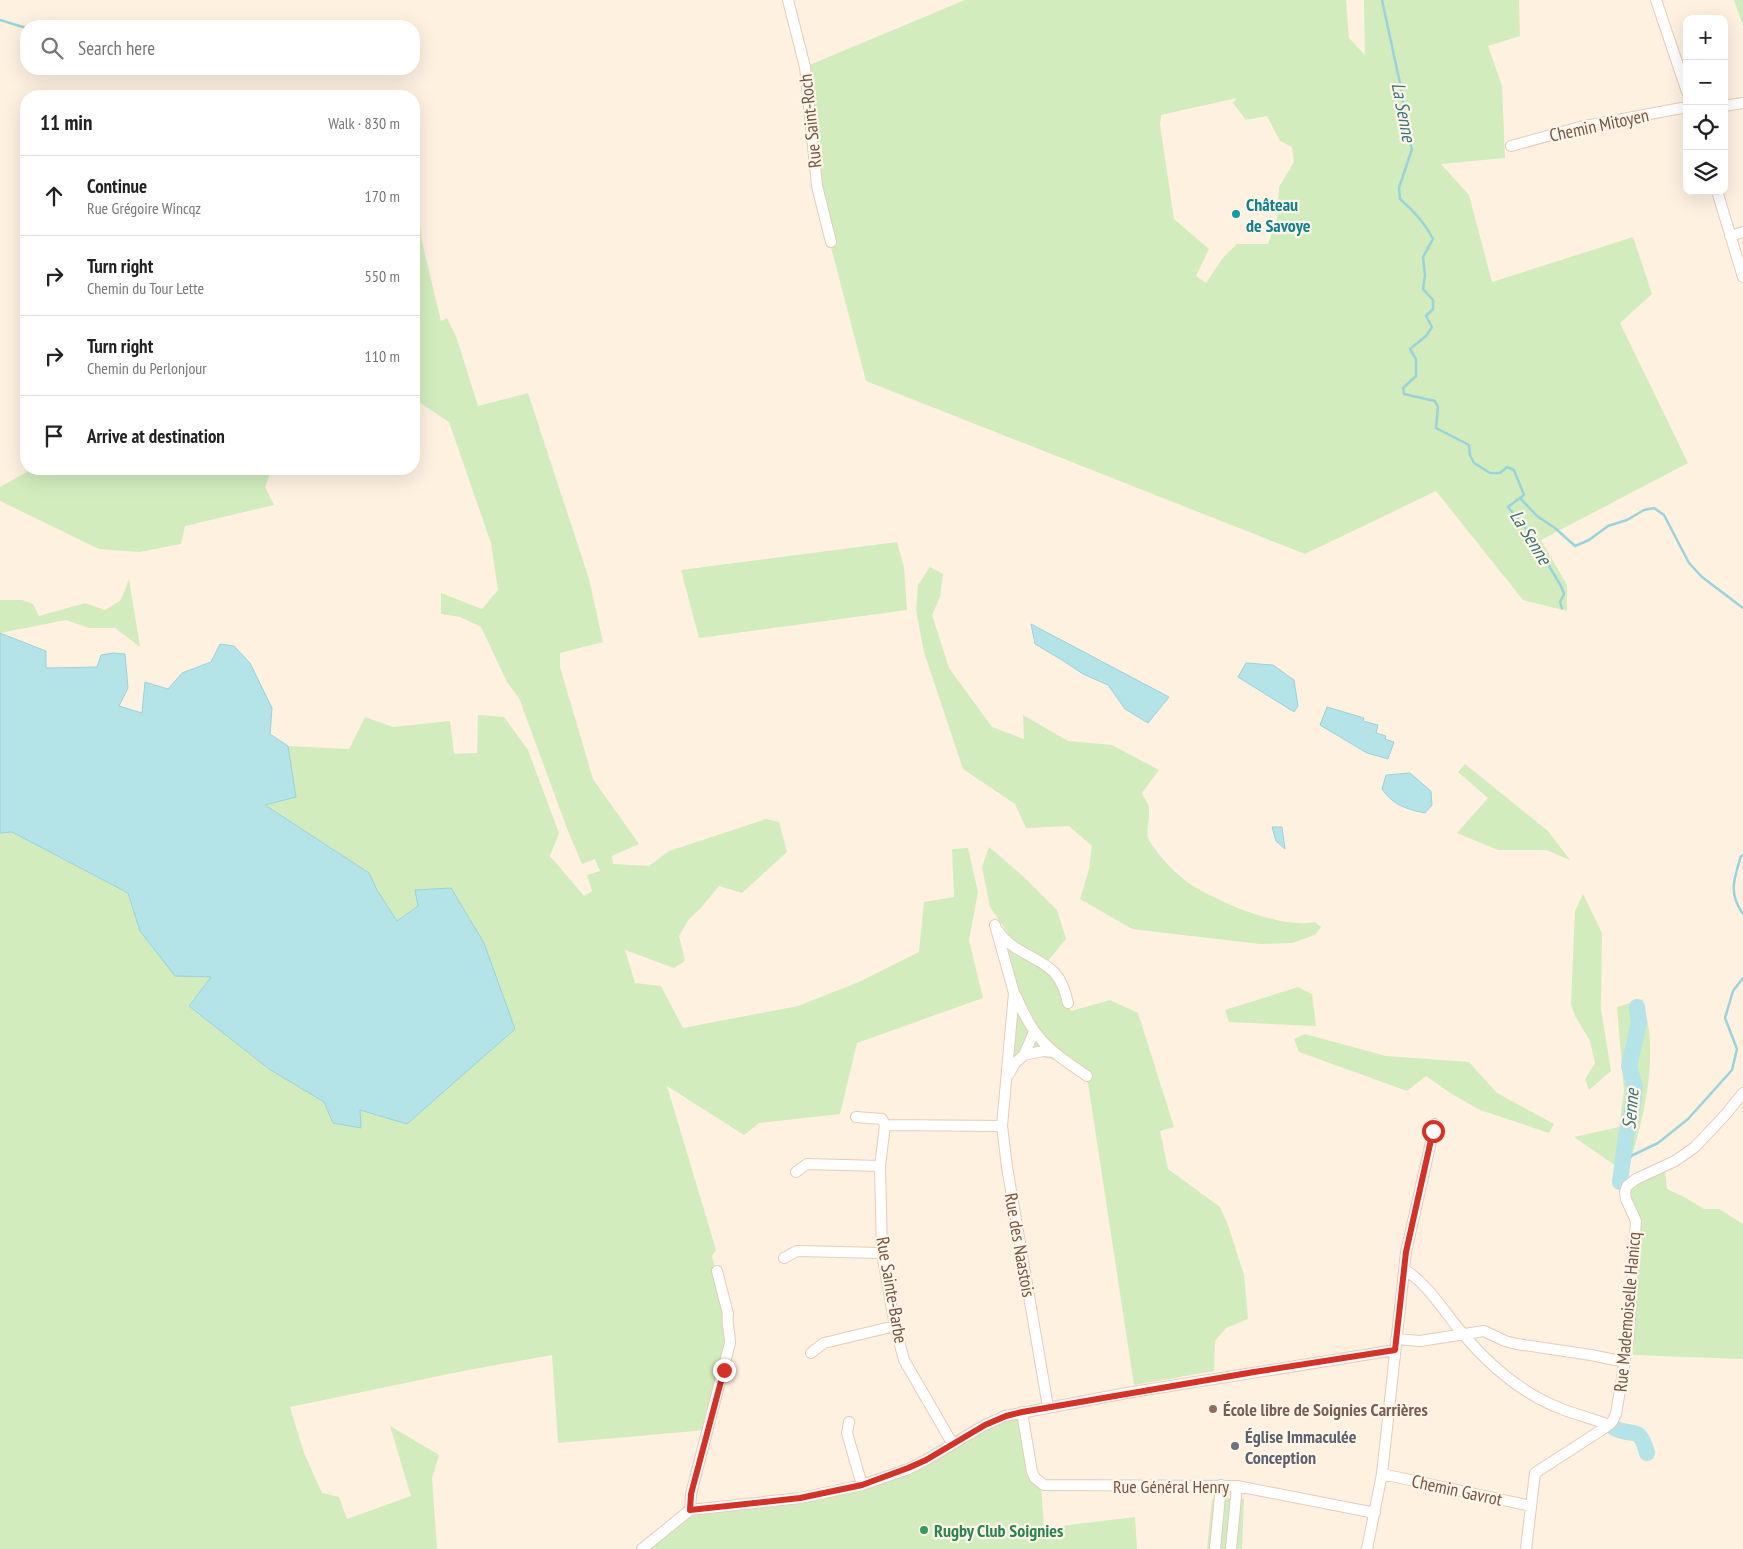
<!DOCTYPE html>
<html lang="en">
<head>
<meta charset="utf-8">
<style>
  :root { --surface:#fff; --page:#f6f6f6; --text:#222; --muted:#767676; --line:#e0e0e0 }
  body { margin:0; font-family:"PT Sans Narrow",sans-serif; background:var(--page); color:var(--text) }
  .controls { position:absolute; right:15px; top:15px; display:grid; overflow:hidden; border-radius:10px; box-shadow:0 5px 20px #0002 }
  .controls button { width:45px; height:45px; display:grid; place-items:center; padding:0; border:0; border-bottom:1px solid var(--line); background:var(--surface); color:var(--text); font:25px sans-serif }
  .stop { position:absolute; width:15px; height:15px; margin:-11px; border:4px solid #d93025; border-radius:50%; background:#fff }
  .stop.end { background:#d93025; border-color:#fff; box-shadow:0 1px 5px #0008 }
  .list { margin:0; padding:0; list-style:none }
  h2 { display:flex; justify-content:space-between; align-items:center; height:65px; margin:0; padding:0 20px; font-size:21px }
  h2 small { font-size:16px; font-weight:400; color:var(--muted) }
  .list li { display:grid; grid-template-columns:32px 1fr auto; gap:15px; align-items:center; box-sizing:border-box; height:80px; padding:0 20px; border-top:1px solid var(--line) }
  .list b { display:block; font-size:19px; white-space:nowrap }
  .list p { margin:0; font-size:16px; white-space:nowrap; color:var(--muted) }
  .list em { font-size:16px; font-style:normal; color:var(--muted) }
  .icon { flex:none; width:28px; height:28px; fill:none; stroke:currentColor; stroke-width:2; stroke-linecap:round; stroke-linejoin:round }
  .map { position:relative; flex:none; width:1743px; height:1549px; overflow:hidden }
  .search { position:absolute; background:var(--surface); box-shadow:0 5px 20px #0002; left:20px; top:20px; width:400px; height:55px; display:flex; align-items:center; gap:12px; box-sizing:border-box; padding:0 18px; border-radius:20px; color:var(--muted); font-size:19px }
  .panel { position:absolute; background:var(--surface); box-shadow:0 5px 20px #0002; left:20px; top:90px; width:400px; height:385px; border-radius:20px }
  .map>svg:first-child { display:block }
</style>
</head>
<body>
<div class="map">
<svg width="1743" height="1549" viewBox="0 0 1743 1549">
  <rect width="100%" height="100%" fill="#fef1e0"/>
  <path fill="#d2ecbe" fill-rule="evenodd" d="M965,0H1346L1349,38L1365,55L1364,0H1519L1520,36L1488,46L1502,86L1505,158L1441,164L1469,195L1492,282L1633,237L1652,294L1620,323L1688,463L1541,540L1567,585V611L1523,600L1436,491L1305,554L866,381L821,209L807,66ZM1237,98L1233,103L1246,120L1267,116L1280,141L1292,147L1294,162L1279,187L1278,215L1268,244H1237L1222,259L1206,283L1196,276L1209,249L1174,219L1160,125L1161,115Z
    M1734,0H1743V26Z
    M414,174L422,242L441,321L447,318L457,339L478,406L528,393L589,579L603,642L560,653V667L593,779L639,844L612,856L613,864L649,866L669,851L766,819L779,822L787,852L742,893L719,886L700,909L689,919L679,936L685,961L674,968L625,950L635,983L661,986L683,1028L798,1006L859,982L919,952L924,902L954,897L952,849L968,848L978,892L969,940L983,998L857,1043L840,1114L759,1123L744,1135L667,1086L716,1250L712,1256L730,1331L707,1430L558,1443L552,1355L463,1371L290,1407L304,1453L322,1493L339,1497L347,1519L411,1496L390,1426L439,1455L432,1478L437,1549H0V833L12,832L128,893L140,931L212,977L189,1005L269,1069L324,1102L333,1123L361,1127L359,1110L418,906L397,921L377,890L369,873L264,805L296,797L288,746L349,749L365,717L393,727L450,721L454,754L477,753L478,715L504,717L528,750L559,833L550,856L584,896L592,891L587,875L600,871L595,859L582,864L568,831L519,698L507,682L481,627L460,617L441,614V593L482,609L498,590L491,543L449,422L414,399Z
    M32,469H145L151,475L173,469H272L265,487L274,505L185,526L181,544L139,552L99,549L0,501V487Z
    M897,542L904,567L907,610L699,638L681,570Z
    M930,567L943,574L940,597L932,615L949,668L992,727L1024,739L1023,715L1068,741L1112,745L1159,770L1142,793C1144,798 1149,804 1149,810C1150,819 1145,833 1149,840C1159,857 1178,877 1195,887C1223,904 1282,929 1315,922L1321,927L1315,935L1292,943L1260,944L1132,929L1080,899L1089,869L1092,846L1069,826L1026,828L1015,804L963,769L924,652L916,610L918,585Z
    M129,579L140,647L115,628H89L66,620L0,633V600H22L33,604L39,616L85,603L105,610L121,600Z
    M1465,764L1548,831L1570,860L1546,850H1498L1457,833L1488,798L1458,772Z
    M989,847L1024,877L1057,910L1066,939L1047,962L1071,1011L1110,1000L1138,1013L1174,1127L1160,1131L1168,1169L1220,1207L1228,1225L1244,1275L1248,1319L1226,1328L1215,1341L1214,1371L1134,1385L1088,1083C1071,1070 1051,1050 1028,1059C1020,1062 1012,1069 1005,1074L1010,991L996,934L1011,938L990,907L982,867Z
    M1583,894L1602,933L1601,1009L1611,1071L1589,1090L1585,1079L1595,1063L1590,1041L1575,1016L1571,1004L1575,911Z
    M1298,987L1312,994L1316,1026L1229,1022L1225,1010Z
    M1643,999C1646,1014 1650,1029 1650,1045C1652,1086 1640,1128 1629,1167L1613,1164L1574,1137L1619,1127L1624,1091L1617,1007Z
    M1305,1034L1386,1056L1469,1062L1497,1093L1554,1124L1549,1133L1480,1110L1452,1094L1426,1076L1407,1091L1299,1052L1294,1039Z
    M1665,1169L1667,1189L1686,1198L1704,1209H1719L1743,1224V1359L1633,1355L1640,1216L1630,1197L1629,1188L1638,1182Z
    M1022,1412L1032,1469L1041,1483L1044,1528L1135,1517L1137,1549H642L690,1510L862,1485Z
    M1217,1497L1244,1499L1242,1549H1207L1212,1500Z"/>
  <path fill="#b4e3e8" stroke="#99d3db" d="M1031,624L1169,697L1148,723L1125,709L1108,685L1083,674L1062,660L1035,644Z
    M0,633L46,651V668L97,667L101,655L113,653L125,654L128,688L119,706L142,713L145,682L168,689L182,673L211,662L220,644L234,646L250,663L272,708L270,734L288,746L296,797L265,805L369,873L377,890L397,921L418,906L415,890L451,888L484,943L515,1029L407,1124L360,1110L361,1128L333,1123L324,1102L269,1069L189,1006L211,977L175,976L140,931L128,893L12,832L0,833Z
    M1246,663L1273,665L1294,680L1298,706L1294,712L1238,677Z
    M1327,707L1364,718L1363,721L1378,725L1376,733L1386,736L1385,739L1394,742L1388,759L1367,753L1320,725Z
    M1410,773L1431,791L1432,805L1425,813C1406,809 1393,805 1382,789L1386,775Z
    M1272,827H1282L1285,849L1276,841Z"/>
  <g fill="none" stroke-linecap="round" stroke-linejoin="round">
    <path stroke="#99d3db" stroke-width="2.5" d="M1382,0L1401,88L1407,135L1412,149L1399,188L1400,199C1414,211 1425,223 1433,239L1423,257L1425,275L1423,289L1433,300V309L1426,316L1432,327L1426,336L1410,349L1416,359V376L1403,388L1404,394L1435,401L1438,407L1436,428L1469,445L1470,455L1474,463L1490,473H1500L1507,467L1514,470L1524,495L1508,507L1528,531L1561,586L1564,594L1560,602L1562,608
      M0,20L26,28
      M195,26L201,25
      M1520,498L1537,516L1555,528L1575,546L1589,540L1608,526L1627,520L1644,510L1654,508L1664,515L1689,563L1702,577L1743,608
      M1743,855L1741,856C1734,879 1728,893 1743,914
      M1622,1163L1633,1155L1658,1143L1688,1119L1732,1070L1737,1049L1725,1018L1733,991L1743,978"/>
    <path stroke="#b4e3e8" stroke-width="16" d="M1620,1182L1626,1136L1633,1105L1635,1087L1629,1066L1639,1023L1637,1007
      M1614,1428C1635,1438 1639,1424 1647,1453"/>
    <defs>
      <path id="minor" d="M788,0L805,67L817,186L831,242
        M1656,0L1687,92
        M1724,106L1743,103
        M1511,146L1580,127L1687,107
        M1717,191L1743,277
        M1730,236L1743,232
        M995,925L1014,993L1002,1126L1007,1167L1048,1407
        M999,932C1003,939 1010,944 1016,948C1045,966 1060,966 1068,1003
        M1016,996C1034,1040 1049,1050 1087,1076
        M1024,1055L1043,1051L1053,1052
        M1009,1074L1015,1063L1024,1055L1034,1032
        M856,1117L882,1119L885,1125
        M796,1172L807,1164L880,1166
        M784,1258L797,1251L882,1253
        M1404,1269C1429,1285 1444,1312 1463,1334C1490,1366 1522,1394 1562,1409C1577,1415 1594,1419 1609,1425
        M1396,1339L1420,1341L1484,1331L1505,1341L1517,1344L1591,1355L1625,1362
        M811,1353L824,1343L895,1326
        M1022,1412L1032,1472L1035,1478L1044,1485L1237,1486L1375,1513
        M849,1422L847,1433L862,1485
        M952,1443L904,1360L895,1326L882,1253L880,1166L885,1125L1002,1126
        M1382,1474L1531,1506
        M690,1510L691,1494L730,1343C730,1333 726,1322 728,1314L717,1271
        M642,1549L690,1510L800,1498L862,1485L908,1469L926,1460L985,1425L1005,1416L1127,1393L1395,1350
        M1215,1549L1221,1485
        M1231,1549L1237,1486
        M1367,1549L1382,1474L1406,1252L1435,1124
        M1526,1549L1535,1473L1606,1427L1612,1422L1616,1414L1629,1336L1633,1264L1636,1221L1626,1199L1625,1192L1627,1186L1636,1179L1675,1161L1695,1147L1726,1114L1743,1093"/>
    </defs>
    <use href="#minor" stroke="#e2cdbc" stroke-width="12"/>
    <use href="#minor" stroke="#fff" stroke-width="10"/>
  </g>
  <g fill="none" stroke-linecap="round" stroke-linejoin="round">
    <path stroke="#d93025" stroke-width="6" d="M724,1370L691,1494L690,1510L800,1498L862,1485L908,1468L926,1460L985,1425L1006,1416L1022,1412L1254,1372L1395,1350L1406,1252L1433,1131"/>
  </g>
  <circle fill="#0f9aa8" stroke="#fff5e8" stroke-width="2" cx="1236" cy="214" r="5"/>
  <circle fill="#8d6e63" stroke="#fff5e8" stroke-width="2" cx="1213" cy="1409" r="5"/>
  <circle fill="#6b7280" stroke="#fff5e8" stroke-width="2" cx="1235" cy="1446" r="5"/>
  <circle fill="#2e9e5b" stroke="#fff5e8" stroke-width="2" cx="924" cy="1530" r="5"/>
  <g text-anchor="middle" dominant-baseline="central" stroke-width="4.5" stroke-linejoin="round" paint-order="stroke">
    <g font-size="18" fill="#765546" stroke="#fff5e8">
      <text transform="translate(810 121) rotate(-96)">Rue Saint-Roch</text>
      <text transform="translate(1599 125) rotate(-12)">Chemin Mitoyen</text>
      <text transform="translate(1020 1245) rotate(80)">Rue des Naastois</text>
      <text transform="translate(892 1290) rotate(80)">Rue Sainte-Barbe</text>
      <text transform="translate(1627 1312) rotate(-85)">Rue Mademoiselle Hanicq</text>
      <text x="1171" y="1486">Rue Général Henry</text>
      <text transform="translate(1457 1490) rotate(12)">Chemin Gavrot</text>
    </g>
    <g font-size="18" font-weight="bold" fill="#0d838f" stroke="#fff5e8" text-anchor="start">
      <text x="1246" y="204">Château<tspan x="1246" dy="21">de Savoye</tspan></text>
    </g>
    <g font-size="18" font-weight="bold" fill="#785e54" stroke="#fff5e8" text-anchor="start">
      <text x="1223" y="1409">École libre de Soignies Carrières</text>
    </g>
    <g font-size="18" font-weight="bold" fill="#5b616d" stroke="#fff5e8" text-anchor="start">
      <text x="1245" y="1436">Église Immaculée<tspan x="1245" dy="21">Conception</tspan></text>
    </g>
    <g font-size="18" font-weight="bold" fill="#27864d" stroke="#fff5e8" text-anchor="start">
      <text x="934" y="1530">Rugby Club Soignies</text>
    </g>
    <g font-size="19" font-style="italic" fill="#39757d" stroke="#fff5e8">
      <text transform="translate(1404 112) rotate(79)">La Senne</text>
      <text transform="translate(1531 537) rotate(58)">La Senne</text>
      <text transform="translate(1630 1109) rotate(-85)">Senne</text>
    </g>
  </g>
</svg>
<div class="controls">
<button>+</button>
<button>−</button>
<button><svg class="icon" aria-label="locate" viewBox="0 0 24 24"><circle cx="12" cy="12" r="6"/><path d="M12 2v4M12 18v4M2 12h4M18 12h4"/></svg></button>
<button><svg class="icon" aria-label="layers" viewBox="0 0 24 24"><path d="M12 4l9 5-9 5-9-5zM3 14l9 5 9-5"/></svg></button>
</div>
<div class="stop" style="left:1433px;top:1131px"></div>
<div class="stop end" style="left:724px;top:1370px"></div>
<div class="search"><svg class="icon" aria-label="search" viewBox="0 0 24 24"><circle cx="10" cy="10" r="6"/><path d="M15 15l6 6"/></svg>Search here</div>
<section class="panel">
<h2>11 min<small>Walk · 830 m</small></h2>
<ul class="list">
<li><svg class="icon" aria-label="ahead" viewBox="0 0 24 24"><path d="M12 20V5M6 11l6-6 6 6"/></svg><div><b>Continue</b><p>Rue Grégoire Wincqz</p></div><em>170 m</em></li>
<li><svg class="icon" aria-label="right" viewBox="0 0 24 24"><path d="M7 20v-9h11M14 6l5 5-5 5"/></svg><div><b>Turn right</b><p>Chemin du Tour Lette</p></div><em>550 m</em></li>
<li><svg class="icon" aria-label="right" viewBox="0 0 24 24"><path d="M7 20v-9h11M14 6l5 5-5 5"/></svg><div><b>Turn right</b><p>Chemin du Perlonjour</p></div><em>110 m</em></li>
<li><svg class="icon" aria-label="arrive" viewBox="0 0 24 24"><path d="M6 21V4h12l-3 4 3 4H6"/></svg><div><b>Arrive at destination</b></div></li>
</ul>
</section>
</div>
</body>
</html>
